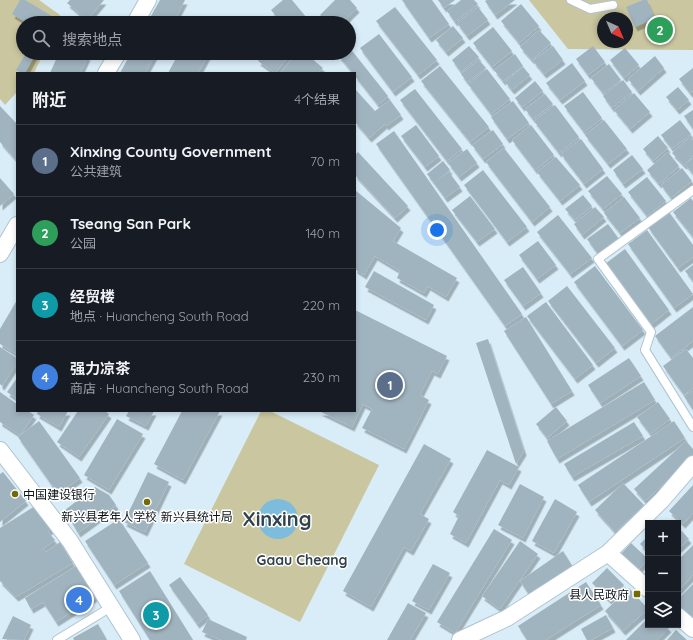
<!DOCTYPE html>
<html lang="zh">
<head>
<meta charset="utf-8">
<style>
  :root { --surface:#171b24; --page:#20242c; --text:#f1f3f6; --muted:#9ea1a6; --line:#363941; --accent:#746a04 }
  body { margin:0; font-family:Quicksand,"Noto Sans SC",sans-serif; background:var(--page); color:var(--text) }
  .controls { position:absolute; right:12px; bottom:12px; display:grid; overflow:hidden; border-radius:0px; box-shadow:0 2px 6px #0003 }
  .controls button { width:36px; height:36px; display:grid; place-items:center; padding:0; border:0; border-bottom:1px solid var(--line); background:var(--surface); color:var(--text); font:20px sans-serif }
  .compass { position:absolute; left:597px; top:12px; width:36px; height:36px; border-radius:50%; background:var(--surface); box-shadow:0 2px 6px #0003; rotate:136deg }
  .you { position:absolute; left:437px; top:230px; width:14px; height:14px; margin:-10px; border:3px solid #fff; border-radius:50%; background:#1a73e8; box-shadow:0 0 0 6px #1a73e833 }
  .badge { display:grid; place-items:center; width:26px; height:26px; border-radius:50%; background:var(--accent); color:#fff; font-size:13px; font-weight:700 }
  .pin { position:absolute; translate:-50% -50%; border:2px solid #fff; box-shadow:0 1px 4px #0006 }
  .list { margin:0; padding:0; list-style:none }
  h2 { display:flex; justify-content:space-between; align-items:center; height:52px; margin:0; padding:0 16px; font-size:17px }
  h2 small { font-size:13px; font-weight:400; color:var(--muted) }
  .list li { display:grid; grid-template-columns:26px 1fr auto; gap:12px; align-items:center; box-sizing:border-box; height:72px; padding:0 16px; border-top:1px solid var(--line) }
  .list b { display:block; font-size:15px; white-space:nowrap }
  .list p { margin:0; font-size:13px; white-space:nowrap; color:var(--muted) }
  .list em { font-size:13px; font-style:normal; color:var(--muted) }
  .icon { flex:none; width:22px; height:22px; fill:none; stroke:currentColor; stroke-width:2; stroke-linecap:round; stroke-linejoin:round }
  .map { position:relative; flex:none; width:693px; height:640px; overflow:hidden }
  .search { position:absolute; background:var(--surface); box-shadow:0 2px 6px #0003; left:16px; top:16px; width:340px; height:44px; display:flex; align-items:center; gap:10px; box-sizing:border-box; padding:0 14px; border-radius:22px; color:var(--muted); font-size:15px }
  .panel { position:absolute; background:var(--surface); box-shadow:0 2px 6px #0003; left:16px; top:72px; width:340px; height:340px; border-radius:0px }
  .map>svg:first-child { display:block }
</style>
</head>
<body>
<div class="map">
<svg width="693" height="640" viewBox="0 0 693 640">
  <defs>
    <filter id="shadow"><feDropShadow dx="2.5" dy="4.5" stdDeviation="0" flood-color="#0004"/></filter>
  </defs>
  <rect width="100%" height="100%" fill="#d8edf8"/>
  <path fill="#cac7a0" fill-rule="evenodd" d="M0,0H39L60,15L57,23H23V53H44L34,73H17V92L5,105L0,99Z
    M529,0H693V50L568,49ZM603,18H627V42H603Z
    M261,411H270L379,465L300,622L184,564Z"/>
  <path fill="#7ebcdd" d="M258 519a20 20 0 1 1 40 0a20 20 0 1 1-40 0Z"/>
  <path fill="#a0b4bf" filter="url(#shadow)" d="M20,0H25L57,19L54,23H27L12,14Z
    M70,0H104L87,20L67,3Z
    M160,0H185L173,23H147Z
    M283,0H292L311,23H282L271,10Z
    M335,0H350L357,8L342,23H329L320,15Z
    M402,0H432L449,24L429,38Z
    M438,0H455L444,8Z
    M461,0H474L478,4L455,22L447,11Z
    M487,0H515L495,15L485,1Z
    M643,0H647L655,18L635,27L626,7Z
    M521,4L539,26L519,43L501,21Z
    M395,7L437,60L418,75L376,21Z
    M478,7L488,20L467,36L457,23Z
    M453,26L463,38L446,52L436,40Z
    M493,27L512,51L492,67L473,43Z
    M539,30L551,43L532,60L520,47Z
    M379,34L412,77L393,92L360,48Z
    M469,46L479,57L461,72L452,60Z
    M553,46L563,60L544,74L533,61Z
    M593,46L605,62L588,75L576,59Z
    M349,47L388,96L378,105L355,76V73H353L338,55L341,53H349Z
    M625,48L639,65L624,78L610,60Z
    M26,53H36L25,73H22L16,70Z
    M59,53H81L88,56L80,73H50Z
    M131,53H156L145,73H120Z
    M179,53H209L198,73H168Z
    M265,53H291L275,73L258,61Z
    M297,53H305L323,68L318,73H280Z
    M515,54L523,66L503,81L494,70Z
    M655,56L664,68L638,91L628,79Z
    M479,60L486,68L467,82L461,74Z
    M572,63L585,81L560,100L546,83Z
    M609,64L621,80L603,93L591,78Z
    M440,66L489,127L470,142L421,81Z
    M523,67L530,75L512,90L505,82Z
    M693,68V91L690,93L679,79Z
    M487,69L510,99L491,114L468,84Z
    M623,80L632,92L612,108L603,96Z
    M535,81L543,91L522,107L515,98Z
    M678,87L689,100L677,110L666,97Z
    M355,89L375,111L390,100L401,115L386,126L385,124L369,138L355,122Z
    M415,89L462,149L447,161L400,100Z
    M583,92L602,118L584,132L564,106Z
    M634,93L650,112L630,129L614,110Z
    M545,94L553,104L533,119L525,109Z
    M513,101L529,123L507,139L491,117Z
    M555,105L579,137L559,153L534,121Z
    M0,106L17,124V161L0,142Z
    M693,110V129L684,116Z
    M604,120L627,149L608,164L585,135Z
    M680,120L691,134L672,149L661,135Z
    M416,125L439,156L425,167L401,136Z
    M531,125L554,155L535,170L512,140Z
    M493,130L503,144L483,159L472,145Z
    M394,131L522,314L505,326L376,144Z
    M658,136L668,148L653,161L643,149Z
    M690,137L693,140V156L684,165L672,153Z
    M581,139L603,169L584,184L561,154Z
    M504,148L550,207L532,222L486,162Z
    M467,149L477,163L459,177L448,163Z
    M358,152L408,206L395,218L355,175V155Z
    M668,152L679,166L659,184L647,170Z
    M632,155L643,169L623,184L613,170Z
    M556,157L580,185L560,201L537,172Z
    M693,158V174L685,164Z
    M443,161L450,170L434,183L427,174Z
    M682,168L692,181L671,198L661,185Z
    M483,170L527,227L507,242L464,185Z
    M449,172L460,187L445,198L434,183Z
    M607,176L622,194L603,209L588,191Z
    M647,177L666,201L647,216L628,192Z
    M0,178L14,194L0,206Z
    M355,190L401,228L393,241L457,278L446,297L428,286L424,293L397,278L400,271L375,256L364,275L355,269Z
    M583,195L592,206L575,220L565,209Z
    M470,196L495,229L477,242L452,210Z
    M624,197L640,218L620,233L604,213Z
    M691,198L693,201V237L673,212Z
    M595,207L604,217L582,235L574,224Z
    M669,212L693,245V257L678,268L648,227Z
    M558,215L592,258L570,274L537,232Z
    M608,224L619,239L598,254L587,239Z
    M647,230L693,294L674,308L628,244Z
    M538,241L556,265L537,279L519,255Z
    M625,249L669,310L650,325L605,264Z
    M693,265V281L685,271Z
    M595,266L643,330L622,346L574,282Z
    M523,267L541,293L523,306L504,280Z
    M374,271L434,305L426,320L365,287Z
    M567,286L615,348L596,363L548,301Z
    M17,300V354L0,344V329Z
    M546,302L593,365L575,379L527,316Z
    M693,307V341L671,358L655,336Z
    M355,310L447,356L438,374L432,371L420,395L429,400L404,449L362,428L372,409L363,404L352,427L319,411H355Z
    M526,317L572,391L551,404L504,331Z
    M488,339L524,451L516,464L476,343Z
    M0,347L17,358V363L2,386L0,384Z
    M686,349L693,358V388L684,395L663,366Z
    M629,358L641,376L600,403L588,385Z
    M17,378V399L7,392Z
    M644,382L655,400L557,459L547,441Z
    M693,391V410L684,396Z
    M0,392L17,404V411H28L34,415L20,435L0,422Z
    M658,402L670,419L650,434L637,417Z
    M556,407L567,421L547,438L536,424Z
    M38,411H68L59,427L37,414Z
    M78,411H105L109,414L79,457L57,442Z
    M129,411H154L146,426L126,416Z
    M182,411H220L183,480L154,464Z
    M117,419L143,434L109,490L84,475Z
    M39,421L80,478L58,494L18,437Z
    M674,421L685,438L589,502L578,485Z
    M634,422L643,436L572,477L564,464Z
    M686,441L693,449V457L645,501L634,489Z
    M424,444L451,459L420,514L429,519L411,551L404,547L371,607L343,591Z
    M487,450L519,467L509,485L500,480L466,543L450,534L459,516L453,512Z
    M3,472L26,501L0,522V474Z
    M148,472L169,482L145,532L124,522Z
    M623,483L644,505L615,532L595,510Z
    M520,484L544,497L523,538L498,525Z
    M693,485V513L683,524L669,511Z
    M95,487L109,495L116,505L78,533L65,510Z
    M555,499L577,512L554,553L532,541Z
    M35,506L51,529L48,532L55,540L43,549L46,552L60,542L73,563L16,597L0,581V528Z
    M119,519L148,563L114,585L85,541Z
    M678,527L689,539L678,549Z
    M494,529L512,540L455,633L437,622Z
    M648,536V552L640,544Z
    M520,541L538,554L500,609L482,596Z
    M631,543L648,559L636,572L619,556Z
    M693,545V575L678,591V560Z
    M563,551L573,567L530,596L520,581Z
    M433,564L450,573L429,610L412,601Z
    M76,566L95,597L56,622L43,602L31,609L25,598Z
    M607,568L624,585L609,600L592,583Z
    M150,571L193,640H150L119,591Z
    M180,577L208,615L197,624L169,585Z
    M586,582L601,605L546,640H527L518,626Z
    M693,584V616L691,617L678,604V599Z
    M629,588L648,609L623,631L605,611Z
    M408,603L426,613L410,640H387Z
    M606,615L613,628L591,640H587L581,629Z
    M13,616L31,625L24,640L2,639Z
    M648,618V625H666L669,628L657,640H626Z
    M208,619L247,637L246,640H221L202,632Z
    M98,624L107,640H74L73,638Z
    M676,630L687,640H667Z"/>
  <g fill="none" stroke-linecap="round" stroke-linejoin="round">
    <defs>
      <path id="service" d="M571,0L590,9L613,5
        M693,190L598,259L651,332L645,350L693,427
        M57,640L111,607"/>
      <path id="minor" d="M135,23L148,0
        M106,73L118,53
        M0,254L17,225
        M0,450L70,541L132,640
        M608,553L648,589
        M678,616L693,629
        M460,640L507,618L608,553L662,500L693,464"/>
    </defs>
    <use href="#service" stroke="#b0c4cf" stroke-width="10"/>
    <use href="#minor" stroke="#b0c4cf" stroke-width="18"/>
    <use href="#service" stroke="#fff" stroke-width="8"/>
    <use href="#minor" stroke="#fff" stroke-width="16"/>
  </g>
  <g fill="#746a04" stroke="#fff" stroke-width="1.5">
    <circle cx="15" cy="494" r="4"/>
    <circle cx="147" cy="502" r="4"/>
    <rect x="633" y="590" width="8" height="8" rx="2"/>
  </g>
  <g text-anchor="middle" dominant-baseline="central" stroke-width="3" stroke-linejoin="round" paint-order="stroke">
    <g font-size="12" fill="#0b1216" stroke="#fff" text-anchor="start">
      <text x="23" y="494">中国建设银行</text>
      <text x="147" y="516" text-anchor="middle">新兴县老年人学校 新兴县统计局</text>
      <text x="629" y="594" text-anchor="end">县人民政府</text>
    </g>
    <g font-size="14" font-weight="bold" fill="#31424b" stroke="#fff">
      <text x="302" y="560">Gaau Cheang</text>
    </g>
    <g font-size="20" font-weight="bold" fill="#31424b" stroke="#fff">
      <text x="277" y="518">Xinxing</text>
    </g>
  </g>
</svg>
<div class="controls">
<button>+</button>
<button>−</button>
<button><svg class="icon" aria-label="layers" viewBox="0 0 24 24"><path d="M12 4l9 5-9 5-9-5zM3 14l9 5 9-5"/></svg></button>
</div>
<svg class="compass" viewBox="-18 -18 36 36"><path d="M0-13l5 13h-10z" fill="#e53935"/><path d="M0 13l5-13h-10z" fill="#9ea1a6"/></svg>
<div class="you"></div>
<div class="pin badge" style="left:390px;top:385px;background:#5c6f8a">1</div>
<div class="pin badge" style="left:660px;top:30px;background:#2e9e5b">2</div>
<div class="pin badge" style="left:156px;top:615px;background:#0f9aa8">3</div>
<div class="pin badge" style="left:79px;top:600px;background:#3f7fe0">4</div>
<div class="search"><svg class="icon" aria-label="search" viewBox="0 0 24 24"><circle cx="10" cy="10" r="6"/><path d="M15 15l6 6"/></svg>搜索地点</div>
<section class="panel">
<h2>附近<small>4个结果</small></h2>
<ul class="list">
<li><span class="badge" style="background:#5c6f8a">1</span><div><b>Xinxing County Government</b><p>公共建筑</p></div><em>70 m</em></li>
<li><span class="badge" style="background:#2e9e5b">2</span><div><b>Tseang San Park</b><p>公园</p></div><em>140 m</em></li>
<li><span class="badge" style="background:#0f9aa8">3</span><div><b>经贸楼</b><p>地点 · Huancheng South Road</p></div><em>220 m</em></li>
<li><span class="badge" style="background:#3f7fe0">4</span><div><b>强力凉茶</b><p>商店 · Huancheng South Road</p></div><em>230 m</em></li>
</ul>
</section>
</div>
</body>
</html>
